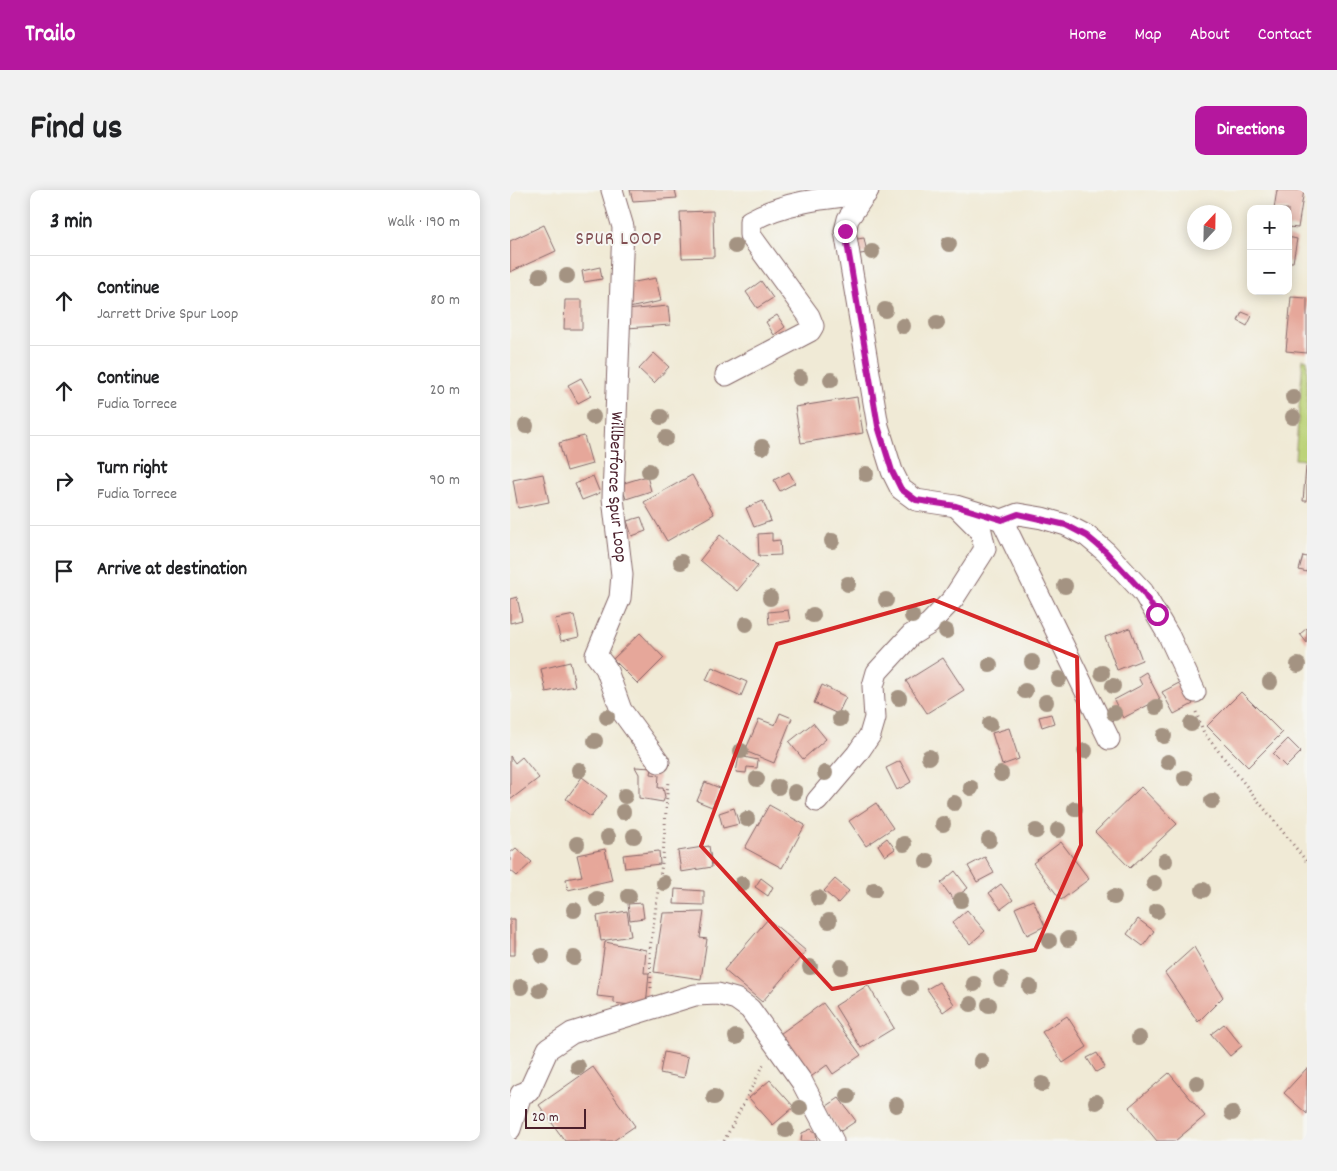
<!DOCTYPE html>
<html lang="en">
<head>
<meta charset="utf-8">
<style>
  :root { --surface:#fff; --page:#f2f2f2; --text:#202124; --muted:#757577; --line:#e0e0e0; --accent:#b5179e }
  body { margin:0; font-family:Dekko,sans-serif; background:var(--page); color:var(--text) }
  .controls { position:absolute; right:15px; top:15px; display:grid; overflow:hidden; border-radius:10px; box-shadow:0 2px 12px #0003 }
  .controls button { width:45px; height:45px; display:grid; place-items:center; padding:0; border:0; border-bottom:1px solid var(--line); background:var(--surface); color:var(--text); font:25px sans-serif }
  .compass { position:absolute; left:677px; top:15px; width:45px; height:45px; border-radius:50%; background:var(--surface); box-shadow:0 2px 12px #0003; rotate:22deg }
  .scale { position:absolute; left:15px; bottom:12px; width:61px; box-sizing:border-box; padding-left:5px; border:2px solid #4a1f2b; border-top:0; font-size:14px; line-height:18px; white-space:nowrap; color:#4a1f2b; -webkit-text-stroke:4px #f6f6f2; paint-order:stroke }
  .stop { position:absolute; width:15px; height:15px; margin:-11px; border:4px solid #b5179e; border-radius:50%; background:#fff }
  .stop.end { background:#b5179e; border-color:#fff; box-shadow:0 1px 5px #0008 }
  .list { margin:0; padding:0; list-style:none }
  h2 { display:flex; justify-content:space-between; align-items:center; height:65px; margin:0; padding:0 20px; font-size:21px }
  h2 small { font-size:16px; font-weight:400; color:var(--muted) }
  .list li { display:grid; grid-template-columns:32px 1fr auto; gap:15px; align-items:center; box-sizing:border-box; height:90px; padding:0 20px; border-top:1px solid var(--line) }
  .list b { display:block; font-size:19px; white-space:nowrap }
  .list p { margin:0; font-size:16px; white-space:nowrap; color:var(--muted) }
  .list em { font-size:16px; font-style:normal; color:var(--muted) }
  .icon { flex:none; width:28px; height:28px; fill:none; stroke:currentColor; stroke-width:2; stroke-linecap:round; stroke-linejoin:round }
  .map { position:relative; flex:none; width:797px; height:951px; overflow:hidden; border-radius:10px }
  header { display:flex; align-items:center; gap:30px; box-sizing:border-box; height:70px; padding:0 25px; background:var(--accent); color:#fff }
  header strong { font-size:24px }
  nav { display:flex; gap:28px; margin-inline-start:auto; font-size:18px }
  .intro { display:flex; align-items:center; justify-content:space-between; box-sizing:border-box; height:120px; padding:0 30px }
  h1 { margin:0; font-size:35px }
  .button { padding:12px 22px; border-radius:10px; background:var(--accent); color:#fff; font-size:18px; font-weight:700 }
  main { display:flex; gap:30px; padding:0 30px }
  aside { flex:1; background:var(--surface); border-radius:10px; box-shadow:0 2px 12px #0003 }
  .map>svg:first-child { display:block }
</style>
</head>
<body>
<header>
<strong>Trailo</strong>
<nav><a>Home</a><a>Map</a><a>About</a><a>Contact</a></nav>
</header>
<div class="intro"><h1>Find us</h1><a class="button">Directions</a></div>
<main>
<aside>
<h2>3 min<small>Walk · 190 m</small></h2>
<ul class="list">
<li><svg class="icon" aria-label="ahead" viewBox="0 0 24 24"><path d="M12 20V5M6 11l6-6 6 6"/></svg><div><b>Continue</b><p>Jarrett Drive Spur Loop</p></div><em>80 m</em></li>
<li><svg class="icon" aria-label="ahead" viewBox="0 0 24 24"><path d="M12 20V5M6 11l6-6 6 6"/></svg><div><b>Continue</b><p>Fudia Torrece</p></div><em>20 m</em></li>
<li><svg class="icon" aria-label="right" viewBox="0 0 24 24"><path d="M7 20v-9h11M14 6l5 5-5 5"/></svg><div><b>Turn right</b><p>Fudia Torrece</p></div><em>90 m</em></li>
<li><svg class="icon" aria-label="arrive" viewBox="0 0 24 24"><path d="M6 21V4h12l-3 4 3 4H6"/></svg><div><b>Arrive at destination</b></div></li>
</ul>
</aside>
<div class="map">
<svg width="797" height="951" viewBox="0 0 797 951">
  <rect width="100%" height="100%" fill="#f6f6f2"/>
  <filter id="ink" filterUnits="userSpaceOnUse"><feTurbulence type="fractalNoise" baseFrequency=".02" numOctaves="2"/><feDisplacementMap in="SourceGraphic" scale="10" xChannelSelector="R" yChannelSelector="G"/><feConvolveMatrix kernelMatrix="1 2 1 2 8 2 1 2 1" color-interpolation-filters="sRGB"/></filter>
  <filter id="wash" filterUnits="userSpaceOnUse"><feTurbulence type="fractalNoise" baseFrequency=".0096" numOctaves="4" result="noise"/><feDisplacementMap in="SourceGraphic" scale="20" xChannelSelector="R" yChannelSelector="G"/><feGaussianBlur stdDeviation="1.12" result="paint"/><feColorMatrix in="noise" values="0 0 0 0 0 0 0 0 0 0 0 0 0 0 0 0 0 1.4 0 .05"/><feComposite in="paint" operator="in"/></filter>
  <g filter="url(#wash)">
    <rect width="100%" height="100%" fill="#f0ead6"/>
    <path fill="#bcd378" stroke="#837952" d="M793,169L797,170V270L785,269Z"/>
    <g id="blocks">
      <path fill="#e6a79a" d="M120,0H165L167,8L123,11Z
        M767,0H794L788,38L778,37V19H764Z
        M203,21L204,67L172,68L170,22Z
        M34,35L46,61L0,82V51Z
        M778,47L787,49L783,72H778Z
        M354,48L357,63L344,65L341,50Z
        M90,77L92,89L74,92L72,81Z
        M146,88L151,111L119,118L114,94Z
        M251,91L263,108L247,118L236,102Z
        M781,107L797,108V163L776,161Z
        M55,110H72V139H54Z
        M158,116L160,135L117,138L116,120Z
        M732,122L742,126L737,136L728,131Z
        M267,125L275,137L264,145L256,132Z
        M144,163L159,177L144,193L129,179Z
        M71,188L81,206L68,213L58,195Z
        M347,207L353,243L291,253L285,217Z
        M74,246L82,274L57,281L49,253Z
        M796,277H797V311H793Z
        M279,282L285,293L270,301L264,290Z
        M33,284L39,312L8,318L3,290Z
        M182,285L204,324L157,351L134,312Z
        M83,286L90,303L72,310L65,294Z
        M137,286L141,301L116,309L111,294Z
        M253,311L261,331L244,337L236,318Z
        M131,327L136,341L122,346L117,331Z
        M262,343V351L270,350L271,365L249,366L248,344Z
        M210,345L248,376L227,401L190,370Z
        M793,366L797,367V382L789,380Z
        M7,407L12,430L0,433V409Z
        M278,420L280,431L259,434L258,422Z
        M64,425L69,447L51,451L45,429Z
        M620,438L632,470L607,480L595,447Z
        M797,438V453L790,444Z
        M130,443L154,468L128,494L103,469Z
        M433,468L454,500L417,523L396,491Z
        M60,472L65,496L36,502L31,479Z
        M202,477L237,492L231,506L196,490Z
        M636,482L650,509L613,528L604,510L632,495L628,487Z
        M671,492L683,514L664,524L652,502Z
        M312,495L336,507L328,524L304,513Z
        M731,502L772,543L738,577L697,536Z
        M270,523L282,528L264,573L235,561L249,529L265,535Z
        M541,524L544,533L532,537L529,527Z
        M303,533L316,549L293,569L279,552Z
        M499,538L509,569L492,575L482,543Z
        M778,549L791,562L776,577L763,564Z
        M0,566L5,573L12,567L29,588L0,610Z
        M229,566L248,570L247,578L237,577L236,583L226,582Z
        M390,571L401,592L387,600L376,578Z
        M125,577L142,578L141,584L149,585L148,598H153L155,607L153,612L129,608V584Z
        M72,587L97,606L81,627L56,609Z
        M195,592L210,598L202,617L187,611Z
        M631,597L667,634L620,678L585,642Z
        M366,613L383,638L356,656L339,631Z
        M259,615L295,635L272,678L235,658Z
        M224,618L229,634L213,638L209,623Z
        M377,648L385,659L375,666L368,655Z
        M551,652L579,689L551,710L523,673Z
        M199,656L202,677L171,682L168,661Z
        M6,658L22,672L7,686L0,680V663Z
        M95,659L102,690L58,700L56,689L72,686L67,665Z
        M149,661L150,674L115,678L113,665Z
        M475,667L484,683L467,692L458,676Z
        M445,681L458,698L443,709L431,693Z
        M251,688L263,697L258,706L245,697Z
        M325,689L339,701L328,713L314,701Z
        M491,694L503,710L491,719L479,703Z
        M165,699L194,701V715L164,714Z
        M523,710L535,736L517,745L505,718Z
        M132,713L134,728L120,730L118,714Z
        M457,720L475,741L460,754L442,733Z
        M117,721L121,746L91,751L87,726Z
        M194,722L190,748L197,749L191,789L144,782L153,723Z
        M0,729H5V765H0Z
        M258,729L296,761L252,812L214,780Z
        M628,729L644,741L633,756L617,744Z
        M95,752L136,760L134,783H139L136,817L104,813V808L87,806Z
        M684,757L713,807L688,832L655,783Z
        M429,792L444,814L433,822L417,799Z
        M358,795L384,838L351,858L325,816Z
        M313,813L351,865L323,884L317,875L298,889L267,846Z
        M557,826L577,857L553,873L532,842Z
        M714,834L732,856L720,866L701,844Z
        M154,862L178,867L174,888L150,883Z
        M587,863L595,877L586,882L577,868Z
        M83,877L125,936L103,951H55L29,915Z
        M797,878V924L774,903Z
        M659,883L695,926L665,951H647L619,917Z
        M260,890L284,917L263,935L239,908Z
        M329,908L346,931L331,941L314,918Z
        M301,939L306,943L307,951H291L292,943Z"/>
    </g>
  </g>
  <g filter="url(#ink)">
    <use href="#blocks" fill-opacity="0" stroke="#846667" stroke-width="1"/>
    <g fill="none" stroke-linecap="round" stroke-linejoin="round">
      <defs>
        <g id="minor">
          <path id="s1" d="M102,0L113,37L103,308L112,385L110,408L86,465L96,478L111,520L149,572"/>
          <path d="M358,0L338,29L335,41L368,236L382,281L391,299L406,310L446,316L492,330L508,324L532,328L556,335L577,346L596,362L633,402L659,446L685,502"/>
          <path d="M216,185L300,141L303,136L299,126L240,45V31C276,11 316,8 356,4"/>
          <path d="M492,330L599,549"/>
          <path d="M307,611L347,564L360,545L365,528L363,496L367,482L401,445L419,434L443,409L475,359L471,341L448,318"/>
          <path d="M0,939L11,904L19,901L38,859L62,843L185,805L208,804L226,809L240,819L292,892L323,951"/>
        </g>
      </defs>
      <use href="#minor" stroke="#846667" stroke-width="23"/>
      <path stroke="#846667" stroke-width="3" stroke-dasharray="1 4" stroke-linecap="butt" d="M686,522L694,543L797,672
        M141,798L140,759L153,666L158,590
        M214,951L254,874"/>
      <use href="#minor" stroke="#fff" stroke-width="21"/>
    </g>
    <g fill="#a49382">
      <circle cx="439" cy="54" r="8"/>
      <circle cx="225" cy="56" r="8"/>
      <circle cx="362" cy="62" r="8"/>
      <circle cx="30" cy="86" r="8"/>
      <circle cx="57" cy="86" r="8"/>
      <circle cx="375" cy="120" r="8"/>
      <circle cx="427" cy="133" r="8"/>
      <circle cx="393" cy="136" r="8"/>
      <circle cx="290" cy="188" r="8"/>
      <circle cx="321" cy="190" r="8"/>
      <circle cx="783" cy="207" r="8"/>
      <circle cx="83" cy="227" r="8"/>
      <circle cx="151" cy="227" r="8"/>
      <circle cx="783" cy="227" r="8"/>
      <circle cx="16" cy="236" r="8"/>
      <circle cx="156" cy="248" r="8"/>
      <circle cx="252" cy="257" r="8"/>
      <circle cx="139" cy="281" r="8"/>
      <circle cx="356" cy="284" r="8"/>
      <circle cx="322" cy="351" r="8"/>
      <circle cx="171" cy="372" r="8"/>
      <circle cx="338" cy="394" r="8"/>
      <circle cx="555" cy="396" r="8"/>
      <circle cx="260" cy="408" r="8"/>
      <circle cx="376" cy="410" r="8"/>
      <circle cx="303" cy="425" r="8"/>
      <circle cx="402" cy="426" r="8"/>
      <circle cx="236" cy="434" r="8"/>
      <circle cx="436" cy="441" r="8"/>
      <circle cx="522" cy="472" r="8"/>
      <circle cx="480" cy="475" r="8"/>
      <circle cx="788" cy="475" r="8"/>
      <circle cx="592" cy="483" r="8"/>
      <circle cx="549" cy="489" r="8"/>
      <circle cx="760" cy="492" r="8"/>
      <circle cx="603" cy="496" r="8"/>
      <circle cx="515" cy="501" r="8"/>
      <circle cx="389" cy="508" r="8"/>
      <circle cx="536" cy="512" r="8"/>
      <circle cx="646" cy="517" r="8"/>
      <circle cx="604" cy="523" r="8"/>
      <circle cx="97" cy="527" r="8"/>
      <circle cx="330" cy="529" r="8"/>
      <circle cx="480" cy="534" r="8"/>
      <circle cx="681" cy="534" r="8"/>
      <circle cx="654" cy="546" r="8"/>
      <circle cx="85" cy="551" r="8"/>
      <circle cx="231" cy="561" r="8"/>
      <circle cx="575" cy="561" r="8"/>
      <circle cx="419" cy="567" r="8"/>
      <circle cx="658" cy="572" r="8"/>
      <circle cx="69" cy="580" r="8"/>
      <circle cx="315" cy="583" r="8"/>
      <circle cx="491" cy="584" r="8"/>
      <circle cx="675" cy="588" r="8"/>
      <circle cx="247" cy="589" r="8"/>
      <circle cx="268" cy="597" r="8"/>
      <circle cx="461" cy="598" r="8"/>
      <circle cx="285" cy="602" r="8"/>
      <circle cx="115" cy="606" r="8"/>
      <circle cx="702" cy="611" r="8"/>
      <circle cx="444" cy="613" r="8"/>
      <circle cx="565" cy="619" r="8"/>
      <circle cx="113" cy="622" r="8"/>
      <circle cx="237" cy="629" r="8"/>
      <circle cx="433" cy="634" r="8"/>
      <circle cx="548" cy="640" r="8"/>
      <circle cx="526" cy="641" r="8"/>
      <circle cx="124" cy="646" r="8"/>
      <circle cx="98" cy="647" r="8"/>
      <circle cx="479" cy="650" r="8"/>
      <circle cx="67" cy="654" r="8"/>
      <circle cx="394" cy="654" r="8"/>
      <circle cx="417" cy="671" r="8"/>
      <circle cx="655" cy="671" r="8"/>
      <circle cx="154" cy="693" r="8"/>
      <circle cx="644" cy="693" r="8"/>
      <circle cx="232" cy="694" r="8"/>
      <circle cx="364" cy="700" r="8"/>
      <circle cx="693" cy="700" r="8"/>
      <circle cx="119" cy="706" r="8"/>
      <circle cx="604" cy="707" r="8"/>
      <circle cx="308" cy="708" r="8"/>
      <circle cx="87" cy="709" r="8"/>
      <circle cx="451" cy="710" r="8"/>
      <circle cx="64" cy="720" r="8"/>
      <circle cx="647" cy="721" r="8"/>
      <circle cx="319" cy="731" r="8"/>
      <circle cx="558" cy="749" r="8"/>
      <circle cx="539" cy="751" r="8"/>
      <circle cx="32" cy="766" r="8"/>
      <circle cx="64" cy="768" r="8"/>
      <circle cx="300" cy="777" r="8"/>
      <circle cx="331" cy="777" r="8"/>
      <circle cx="491" cy="789" r="8"/>
      <circle cx="464" cy="794" r="8"/>
      <circle cx="11" cy="797" r="8"/>
      <circle cx="520" cy="797" r="8"/>
      <circle cx="400" cy="798" r="8"/>
      <circle cx="30" cy="800" r="8"/>
      <circle cx="461" cy="814" r="8"/>
      <circle cx="479" cy="815" r="8"/>
      <circle cx="226" cy="847" r="8"/>
      <circle cx="629" cy="848" r="8"/>
      <circle cx="471" cy="871" r="8"/>
      <circle cx="68" cy="877" r="8"/>
      <circle cx="687" cy="893" r="8"/>
      <circle cx="532" cy="894" r="8"/>
      <circle cx="338" cy="906" r="8"/>
      <circle cx="204" cy="907" r="8"/>
      <circle cx="586" cy="912" r="8"/>
      <circle cx="386" cy="915" r="8"/>
      <circle cx="290" cy="918" r="8"/>
      <circle cx="722" cy="923" r="8"/>
      <circle cx="276" cy="940" r="8"/>
    </g>
  </g>
  <g fill="none" stroke-linecap="round" stroke-linejoin="round" filter="url(#ink)">
    <path stroke="#b5179e" stroke-width="6" d="M335,41L368,236L382,281L391,299L406,310L446,316L492,330L508,324L556,335L577,346L596,362L633,402L647,424"/>
  </g>
  <path fill="none" stroke="#d62828" stroke-width="4" stroke-linejoin="round" d="M424,410L567,467L571,655L525,760L322,799L191,656L267,454Z"/>
  <g text-anchor="middle" dominant-baseline="central" stroke-width="4" stroke-linejoin="round" paint-order="stroke">
    <g font-size="18" fill="#4a1f2b" stroke="#f6f6f2">
      <text stroke="none"><textPath href="#s1" startOffset="299">Willberforce Spur Loop</textPath></text>
    </g>
    <g font-size="19" letter-spacing="1" fill="#814f52" stroke="#f6f6f2">
      <text x="109" y="50">SPUR LOOP</text>
    </g>
  </g>
</svg>
<div class="controls">
<button>+</button>
<button>−</button>
</div>
<svg class="compass" viewBox="-18 -18 36 36"><path d="M0-13l5 13h-10z" fill="#e53935"/><path d="M0 13l5-13h-10z" fill="#757577"/></svg>
<div class="scale">20 m</div>
<div class="stop" style="left:647px;top:424px"></div>
<div class="stop end" style="left:335px;top:41px"></div>
</div>
</main>
</body>
</html>
